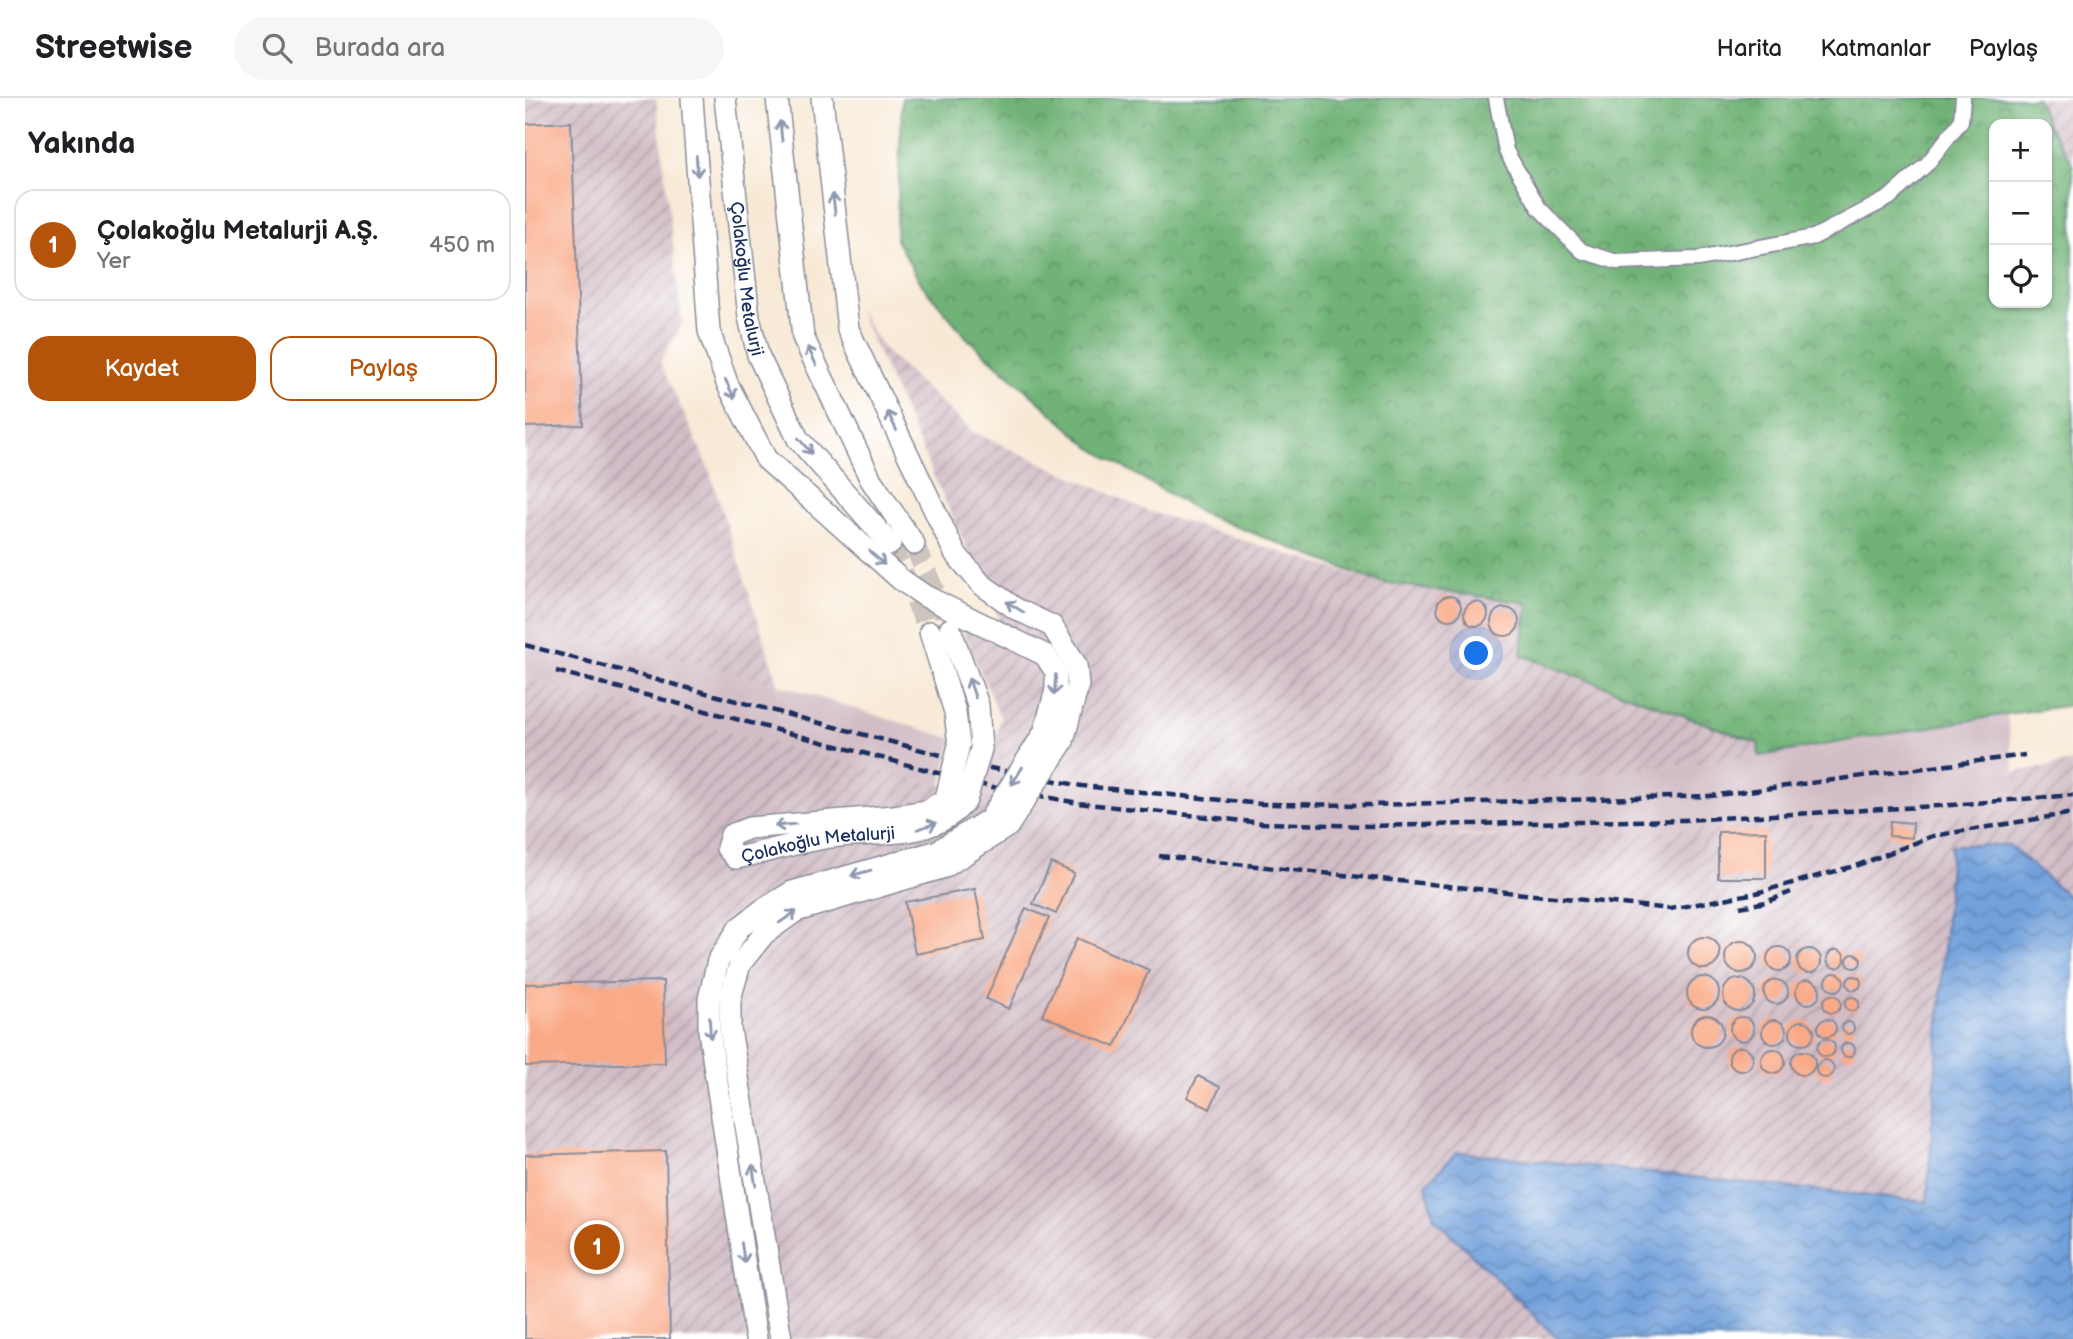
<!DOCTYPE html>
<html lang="tr">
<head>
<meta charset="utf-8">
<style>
  :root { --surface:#fff; --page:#f6f6f6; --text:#202124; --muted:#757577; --line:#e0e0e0; --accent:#b45309 }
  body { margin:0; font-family:"Balsamiq Sans",sans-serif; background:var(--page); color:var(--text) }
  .controls { position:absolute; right:21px; top:21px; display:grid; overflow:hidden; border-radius:14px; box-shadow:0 2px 5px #0004 }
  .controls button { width:63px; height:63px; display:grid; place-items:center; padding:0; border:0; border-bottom:2px solid var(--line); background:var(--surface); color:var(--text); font:35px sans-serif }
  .you { position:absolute; left:952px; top:556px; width:24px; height:24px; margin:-18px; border:5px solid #fff; border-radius:50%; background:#1a73e8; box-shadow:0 0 0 10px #1a73e833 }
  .badge { display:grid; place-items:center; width:46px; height:46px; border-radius:50%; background:var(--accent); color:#fff; font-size:23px; font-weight:700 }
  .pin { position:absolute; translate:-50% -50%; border:4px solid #fff; box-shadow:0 2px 7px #0006 }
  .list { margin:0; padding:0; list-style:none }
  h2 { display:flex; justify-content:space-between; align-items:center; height:91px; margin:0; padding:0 28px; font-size:30px }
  h2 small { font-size:23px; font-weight:400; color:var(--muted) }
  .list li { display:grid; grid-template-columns:46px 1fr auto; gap:21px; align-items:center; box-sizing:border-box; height:112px; margin:0 14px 14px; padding:0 14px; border:2px solid var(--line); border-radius:21px }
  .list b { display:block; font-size:26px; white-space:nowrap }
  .list p { margin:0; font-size:23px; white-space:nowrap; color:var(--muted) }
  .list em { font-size:23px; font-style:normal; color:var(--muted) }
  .actions { display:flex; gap:14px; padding:21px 28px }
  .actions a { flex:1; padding:16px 0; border:2px solid var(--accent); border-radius:21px; text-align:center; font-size:24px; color:var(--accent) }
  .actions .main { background:var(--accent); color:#fff }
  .icon { flex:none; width:38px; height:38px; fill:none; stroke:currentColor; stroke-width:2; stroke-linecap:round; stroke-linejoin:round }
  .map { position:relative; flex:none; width:1548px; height:1241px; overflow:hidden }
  header { display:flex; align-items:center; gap:42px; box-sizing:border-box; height:98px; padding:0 35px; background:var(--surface); border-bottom:2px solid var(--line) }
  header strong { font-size:33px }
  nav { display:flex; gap:38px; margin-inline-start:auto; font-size:24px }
  .search { width:490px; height:63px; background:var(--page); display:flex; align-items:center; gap:18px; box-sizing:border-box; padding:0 24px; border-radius:38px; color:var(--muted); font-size:26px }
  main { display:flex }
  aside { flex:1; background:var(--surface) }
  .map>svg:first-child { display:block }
</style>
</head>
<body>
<header>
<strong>Streetwise</strong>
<div class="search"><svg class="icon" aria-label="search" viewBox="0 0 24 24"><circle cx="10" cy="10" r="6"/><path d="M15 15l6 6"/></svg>Burada ara</div>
<nav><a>Harita</a><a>Katmanlar</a><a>Paylaş</a></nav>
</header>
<main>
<aside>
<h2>Yakında<small></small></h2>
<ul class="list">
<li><span class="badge">1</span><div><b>Çolakoğlu Metalurji A.Ş.</b><p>Yer</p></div><em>450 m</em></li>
</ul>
<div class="actions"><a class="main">Kaydet</a><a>Paylaş</a></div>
</aside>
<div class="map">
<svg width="1548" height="1241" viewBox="0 0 1548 1241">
  <defs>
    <pattern id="industrial-furrows" width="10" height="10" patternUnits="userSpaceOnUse" patternTransform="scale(1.75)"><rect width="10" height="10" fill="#d2bdc6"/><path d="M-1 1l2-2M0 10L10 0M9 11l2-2" fill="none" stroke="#aa9aa4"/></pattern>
    <pattern id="forest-crowns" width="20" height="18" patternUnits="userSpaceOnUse" patternTransform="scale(1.75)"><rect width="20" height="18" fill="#71b377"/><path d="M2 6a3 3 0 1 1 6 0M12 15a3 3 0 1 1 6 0" fill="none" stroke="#5c9265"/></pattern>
    <pattern id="water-waves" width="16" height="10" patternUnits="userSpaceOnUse" patternTransform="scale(1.75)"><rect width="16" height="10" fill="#72a1db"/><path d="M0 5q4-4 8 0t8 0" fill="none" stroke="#5d84b5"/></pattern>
  </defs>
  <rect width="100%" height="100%" fill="#fff"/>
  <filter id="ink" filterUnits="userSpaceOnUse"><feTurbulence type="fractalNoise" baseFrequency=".0143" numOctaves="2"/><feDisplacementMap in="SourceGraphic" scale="14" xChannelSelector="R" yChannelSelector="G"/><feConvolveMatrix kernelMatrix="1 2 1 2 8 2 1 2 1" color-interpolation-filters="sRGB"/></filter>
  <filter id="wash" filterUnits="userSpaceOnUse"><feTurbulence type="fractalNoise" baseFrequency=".00686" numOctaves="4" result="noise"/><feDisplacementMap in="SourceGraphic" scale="28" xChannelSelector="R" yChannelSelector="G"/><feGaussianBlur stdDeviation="1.57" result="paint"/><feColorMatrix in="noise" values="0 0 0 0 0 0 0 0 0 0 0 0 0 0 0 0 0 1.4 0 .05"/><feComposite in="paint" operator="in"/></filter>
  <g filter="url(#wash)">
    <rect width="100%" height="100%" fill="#f8e9d5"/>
    <path fill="url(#industrial-furrows)" d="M0,0H131L157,226L135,264L182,366L254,587L0,524Z
      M1512,0H1548V66L1522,25Z
      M332,209L359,252L448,334L623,413L854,484L1004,505L1233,645L1234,658L965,689L735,697L563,680L465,660L476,621L434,525L474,521Z
      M0,581L416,687L533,714L646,726L845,737L955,739L1299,724L1494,712L1489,674L1548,664V799H1544L1426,747L1402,1105L932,1054L909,1120L1033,1241H0Z"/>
    <path fill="#d2bdc6" d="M0,524L254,587L428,641L416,687L0,581Z
      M1482,616L1494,712L1059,738L845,737L646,726L533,714L454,695L465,660L563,680L735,697L965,689L1234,658L1327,644Z"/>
    <path fill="url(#forest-crowns)" stroke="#46716a" stroke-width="2" fill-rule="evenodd" d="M377,0H1512L1522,25L1548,66V607L1482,616L1234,658L1233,645L996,557L1003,505L854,484L676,415L565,349L443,241L397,187L371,142ZM1469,26H1522V205H1469Z"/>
    <path fill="url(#water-waves)" stroke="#46689c" stroke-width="2" d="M1426,747H1484L1544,799H1548V1241H1033L909,1120L901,1086L932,1054L1402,1104Z"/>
    <g id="blocks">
      <path fill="#f9a985" d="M46,24L58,327L0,329V26Z
        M912 510a12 12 0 1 1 24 0a12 12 0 1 1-24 0Z
        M939 516a12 12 0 1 1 24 0a12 12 0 1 1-24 0Z
        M966 524a14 14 0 1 1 28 0a14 14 0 1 1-28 0Z
        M1365,723L1388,725L1387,740L1364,738Z
        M1241,733V780H1193V734Z
        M526,765L549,775L531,816L508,806Z
        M450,791L460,842L390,856L380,804Z
        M501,810L524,820L484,911L461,901Z
        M1163 855a16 16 0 1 1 32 0a16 16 0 1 1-32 0Z
        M552,840L624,872L590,949L517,917Z
        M1200 859a16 16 0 1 1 32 0a16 16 0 1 1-32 0Z
        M1242 861a12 12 0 1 1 24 0a12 12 0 1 1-24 0Z
        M1272 863a12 12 0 1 1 24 0a12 12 0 1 1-24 0Z
        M1302 861a9 9 0 1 1 18 0a9 9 0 1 1-18 0Z
        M1322 863a7 7 0 1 1 14 0a7 7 0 1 1-14 0Z
        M1301 884a9 9 0 1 1 18 0a9 9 0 1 1-18 0Z
        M1322 885a7 7 0 1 1 14 0a7 7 0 1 1-14 0Z
        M1162 895a16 16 0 1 1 32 0a16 16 0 1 1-32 0Z
        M1198 897a16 16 0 1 1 32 0a16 16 0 1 1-32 0Z
        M1271 894a12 12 0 1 1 24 0a12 12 0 1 1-24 0Z
        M1239 894a12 12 0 1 1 24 0a12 12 0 1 1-24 0Z
        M138,883L140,965L0,968V886Z
        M1298 906a9 9 0 1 1 18 0a9 9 0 1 1-18 0Z
        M1320 906a7 7 0 1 1 14 0a7 7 0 1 1-14 0Z
        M1166 933a16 16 0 1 1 32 0a16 16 0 1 1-32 0Z
        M1205 931a12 12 0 1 1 24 0a12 12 0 1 1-24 0Z
        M1293 930a9 9 0 1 1 18 0a9 9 0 1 1-18 0Z
        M1237 934a12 12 0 1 1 24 0a12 12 0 1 1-24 0Z
        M1265 935a12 12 0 1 1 24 0a12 12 0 1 1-24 0Z
        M1317 930a6 6 0 1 1 12 0a6 6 0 1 1-12 0Z
        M1292 950a9 9 0 1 1 18 0a9 9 0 1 1-18 0Z
        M1316 952a7 7 0 1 1 14 0a7 7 0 1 1-14 0Z
        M1204 961a12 12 0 1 1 24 0a12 12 0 1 1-24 0Z
        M1236 963a12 12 0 1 1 24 0a12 12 0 1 1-24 0Z
        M1266 965a12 12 0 1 1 24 0a12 12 0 1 1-24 0Z
        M1291 971a9 9 0 1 1 18 0a9 9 0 1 1-18 0Z
        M673,978L695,989L685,1011L662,999Z
        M141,1053L145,1241H0V1057Z"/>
    </g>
  </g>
  <g filter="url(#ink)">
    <use href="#blocks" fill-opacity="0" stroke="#8a8c9a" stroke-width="2"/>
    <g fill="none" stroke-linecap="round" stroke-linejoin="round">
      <path stroke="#ccc4bd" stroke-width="21" stroke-dasharray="21 10" stroke-linecap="butt" d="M365,446L405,534
        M389,446L419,516"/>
      <defs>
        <path id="minor" d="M971,0L981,53L1014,110L1057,153L1092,164L1173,161L1289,139L1364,100L1402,66L1436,23L1438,0"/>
        <g id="secondary">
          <path d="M167,0L184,233L202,285L241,361L375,481L400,498L520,557L531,574V592L519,635"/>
          <path id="s1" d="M200,0L224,219L233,257L273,341L365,446"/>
          <path d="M252,0L278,239L346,382L389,446"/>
          <path d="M297,0L323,231L430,455L456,486L491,511L527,528L551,567L553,587L538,643"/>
          <path d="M425,531L453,607L456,651"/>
          <path d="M405,534L430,614L434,647"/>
          <path id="s2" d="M421,700L403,713L368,718L224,730L206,737L202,750L211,760C242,754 274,744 306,739C352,733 409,743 441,702"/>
          <path d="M231,1241L184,933V901L193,863L214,830L236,813L267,794L413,753L465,721"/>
          <path d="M256,1241L205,931V901L215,866L239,836L271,813L420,769L483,728"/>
        </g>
      </defs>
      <use href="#minor" stroke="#8a8c9a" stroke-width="18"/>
      <use href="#secondary" stroke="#8a8c9a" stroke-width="24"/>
      <use href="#minor" stroke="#fff" stroke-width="14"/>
      <use href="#secondary" stroke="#fff" stroke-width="21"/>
      <path stroke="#1b2f5e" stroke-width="4.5" stroke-dasharray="10 5" stroke-linecap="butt" d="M0,547L465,670L557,688L736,706L844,707L1185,698L1500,657
        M31,573L462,688L553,705L737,725L843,728L1159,722L1413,708L1548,697
        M634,758L1145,811L1231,795L1333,767L1408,738L1548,715
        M1215,809L1241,804L1266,794"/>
      <defs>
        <path id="secondary-bridge" d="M421,700L434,647
          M441,702L456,651
          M465,721L519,635
          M483,728L538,643"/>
      </defs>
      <use href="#secondary-bridge" stroke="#8a8c9a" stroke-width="24" stroke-linecap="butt"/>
      <use href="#secondary-bridge" stroke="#fff" stroke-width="21"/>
    </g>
    <defs><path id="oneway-shaft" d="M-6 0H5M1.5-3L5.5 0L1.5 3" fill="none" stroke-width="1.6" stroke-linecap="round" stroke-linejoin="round" transform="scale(1.75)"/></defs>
    <g stroke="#8d97ae">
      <use href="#oneway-shaft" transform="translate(256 33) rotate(-96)"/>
      <use href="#oneway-shaft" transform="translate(172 68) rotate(86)"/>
      <use href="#oneway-shaft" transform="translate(309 106) rotate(-96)"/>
      <use href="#oneway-shaft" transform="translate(287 258) rotate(-115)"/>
      <use href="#oneway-shaft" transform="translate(205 291) rotate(64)"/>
      <use href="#oneway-shaft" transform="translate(367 323) rotate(-116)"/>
      <use href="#oneway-shaft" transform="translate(280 348) rotate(50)"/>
      <use href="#oneway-shaft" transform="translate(352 460) rotate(42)"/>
      <use href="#oneway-shaft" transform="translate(490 509) rotate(-149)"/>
      <use href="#oneway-shaft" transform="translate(530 587) rotate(94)"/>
      <use href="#oneway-shaft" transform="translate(447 590) rotate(-109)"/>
      <use href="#oneway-shaft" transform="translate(492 678) rotate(122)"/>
      <use href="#oneway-shaft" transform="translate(260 727) rotate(175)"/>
      <use href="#oneway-shaft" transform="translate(402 728) rotate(-18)"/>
      <use href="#oneway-shaft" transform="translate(336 775) rotate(164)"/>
      <use href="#oneway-shaft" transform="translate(263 819) rotate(-34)"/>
      <use href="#oneway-shaft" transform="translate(185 930) rotate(87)"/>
      <use href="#oneway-shaft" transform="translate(229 1077) rotate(-99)"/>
      <use href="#oneway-shaft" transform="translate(218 1155) rotate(81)"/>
    </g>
  </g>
  <g text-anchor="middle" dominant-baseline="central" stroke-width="5" stroke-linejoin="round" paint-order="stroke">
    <g font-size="18" fill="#1b2f5e" stroke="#fff">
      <text stroke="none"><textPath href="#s1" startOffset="182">Çolakoğlu Metalurji</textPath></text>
      <text stroke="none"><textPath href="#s2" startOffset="332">Çolakoğlu Metalurji</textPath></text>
    </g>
  </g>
</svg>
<div class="controls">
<button>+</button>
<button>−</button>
<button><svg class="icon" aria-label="locate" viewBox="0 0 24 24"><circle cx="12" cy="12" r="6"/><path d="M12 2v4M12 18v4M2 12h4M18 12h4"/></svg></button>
</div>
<div class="you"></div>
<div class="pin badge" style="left:72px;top:1149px">1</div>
</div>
</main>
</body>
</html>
